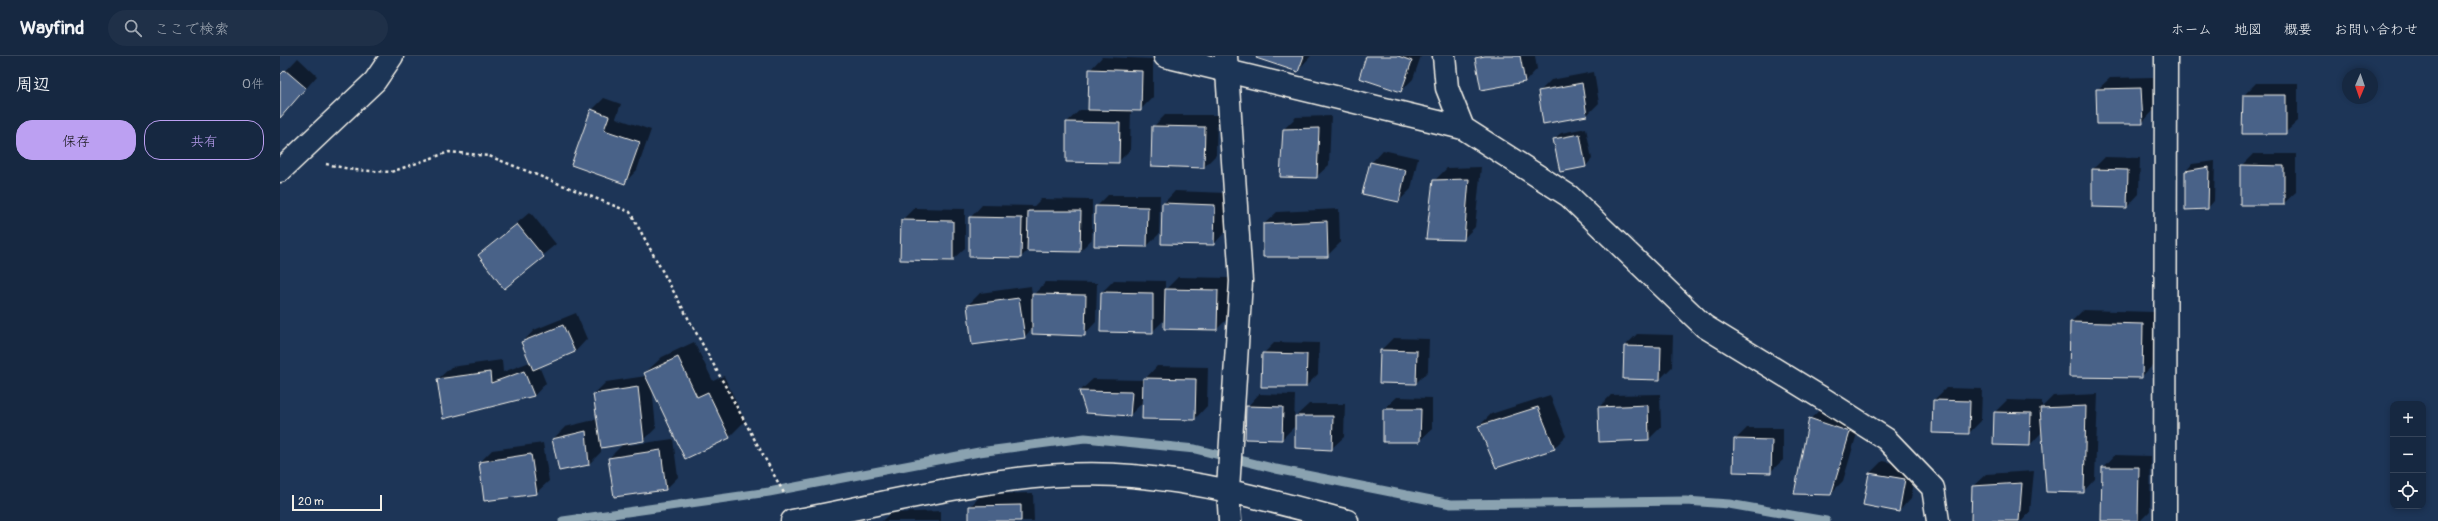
<!DOCTYPE html>
<html lang="ja">
<head>
<meta charset="utf-8">
<style>
  :root { --surface:#162841; --page:#1f3048; --text:#f1f3f6; --muted:#9ea6b1; --line:#35445a; --accent:#bca0f2 }
  body { margin:0; font-family:Pangolin,"Klee One",sans-serif; background:var(--page); color:var(--text) }
  .controls { position:absolute; right:12px; bottom:12px; display:grid; overflow:hidden; border-radius:8px; box-shadow:0 2px 6px #0003 }
  .controls button { width:36px; height:36px; display:grid; place-items:center; padding:0; border:0; border-bottom:1px solid var(--line); background:var(--surface); color:var(--text); font:20px sans-serif }
  .compass { position:absolute; left:2062px; top:12px; width:36px; height:36px; border-radius:50%; background:var(--surface); box-shadow:0 2px 6px #0003; rotate:182deg }
  .scale { position:absolute; left:12px; bottom:10px; width:90px; box-sizing:border-box; padding-left:4px; border:2px solid #f4f1e8; border-top:0; font-size:11px; line-height:14px; white-space:nowrap; color:#f4f1e8; -webkit-text-stroke:3px #1d3557; paint-order:stroke }
  .list { margin:0; padding:0; list-style:none }
  h2 { display:flex; justify-content:space-between; align-items:center; height:52px; margin:0; padding:0 16px; font-size:17px }
  h2 small { font-size:13px; font-weight:400; color:var(--muted) }
  .actions { display:flex; gap:8px; padding:12px 16px }
  .actions a { flex:1; padding:9px 0; border:1px solid var(--accent); border-radius:16px; text-align:center; font-size:14px; color:var(--accent) }
  .actions .main { background:var(--accent); color:#111 }
  .icon { flex:none; width:22px; height:22px; fill:none; stroke:currentColor; stroke-width:2; stroke-linecap:round; stroke-linejoin:round }
  .map { position:relative; flex:none; width:2158px; height:465px; overflow:hidden }
  header { display:flex; align-items:center; gap:24px; box-sizing:border-box; height:56px; padding:0 20px; background:var(--surface); border-bottom:1px solid var(--line) }
  header strong { font-size:19px }
  nav { display:flex; gap:22px; margin-inline-start:auto; font-size:14px }
  .search { width:280px; height:36px; background:var(--page); display:flex; align-items:center; gap:10px; box-sizing:border-box; padding:0 14px; border-radius:22px; color:var(--muted); font-size:15px }
  main { display:flex }
  aside { flex:1; background:var(--surface) }
  .map>svg:first-child { display:block }
</style>
</head>
<body>
<header>
<strong>Wayfind</strong>
<div class="search"><svg class="icon" aria-label="search" viewBox="0 0 24 24"><circle cx="10" cy="10" r="6"/><path d="M15 15l6 6"/></svg>ここで検索</div>
<nav><a>ホーム</a><a>地図</a><a>概要</a><a>お問い合わせ</a></nav>
</header>
<main>
<aside>
<h2>周辺<small>0件</small></h2>
<ul class="list">
</ul>
<div class="actions"><a class="main">保存</a><a>共有</a></div>
</aside>
<div class="map">
<svg width="2158" height="465" viewBox="0 0 2158 465">
  <rect width="100%" height="100%" fill="#1d3557"/>
  <filter id="ink" filterUnits="userSpaceOnUse"><feTurbulence type="fractalNoise" baseFrequency=".025" numOctaves="2"/><feDisplacementMap in="SourceGraphic" scale="8" xChannelSelector="R" yChannelSelector="G"/><feConvolveMatrix kernelMatrix="1 2 1 2 8 2 1 2 1" color-interpolation-filters="sRGB"/></filter>
  <g filter="url(#ink)">
    <path fill="#0007" d="M978,0H1031L1018,14Z
      M1087,0H1141L1133,23L1121,35Z
      M1198,0H1255L1257,13L1245,26L1196,2Z
      M822,1L873,3V41L860,54L851,53L850,94L838,106L787,66L800,54H809L810,14Z
      M18,2L37,20L0,62V21Z
      M1314,16L1319,47L1307,59L1264,67L1259,36L1271,24Z
      M1873,21L1874,54L1862,67L1817,34L1830,22Z
      M1976,27H2018V65L2005,77H1963L1964,39Z
      M324,42L341,48L336,62L371,74L357,114L345,126L312,54Z
      M885,59H937L936,99L924,111L873,71Z
      M1051,60L1049,109L1036,121L1001,120L1004,73L1016,61Z
      M1306,72L1312,103L1306,110L1274,83L1281,77Z
      M1103,94L1138,102L1131,133L1119,145L1091,107Z
      M1973,98H2016V136L2003,148L1961,110Z
      M1825,101L1860,102L1859,138L1847,151L1813,113Z
      M1935,105L1934,145L1928,152L1906,115L1912,108Z
      M1201,111L1195,171L1183,183L1154,125L1167,112Z
      M895,135L947,137L946,175L934,188L883,148Z
      M828,139H880L879,178L867,190L816,151Z
      M761,143L812,144V183L800,195L748,194L741,201L690,162L702,149L754,150Z
      M634,152L685,153V192L672,204L622,164Z
      M1059,153L1060,187L1047,200L984,168L997,156Z
      M250,156L276,188L224,231L199,200Z
      M898,221L950,222L949,261L937,273L885,263L872,276L822,236L834,224L885,225V234Z
      M766,226L817,227L816,266L804,279L753,272L744,281L688,249L700,237L751,230L752,240Z
      M1803,254L1874,256L1873,309L1861,321L1791,266Z
      M296,257L307,283L295,296L259,310L266,327L254,340L158,323L171,311L222,304L223,316L250,306L242,287L254,274Z
      M1357,278L1393,279L1392,311L1380,323L1345,290Z
      M1113,282L1149,283L1148,315L1136,327L1100,326L1101,294Z
      M414,286L433,325L444,320L465,365L449,381L372,331L376,372L364,384L349,387V389L393,383L398,421L386,433L329,402L343,388L321,391V396L309,408L273,383L285,371L318,363L314,338L326,326L366,320L365,317L382,301Z
      M995,286L1039,287L1038,318L1026,330L983,298Z
      M877,310L928,311L927,350L915,363L863,362L864,345L850,359L800,335L813,323L864,324Z
      M1666,332L1702,333L1701,365L1689,377L1654,344Z
      M979,338L1015,339L1014,371L1002,383L967,351Z
      M1380,338L1381,371L1369,383L1319,351L1331,339Z
      M1818,338L1815,423L1803,436L1762,376L1750,389L1715,356L1727,344L1762,345V351L1773,340Z
      M1270,339L1286,380L1274,392L1199,370L1211,358Z
      M1117,341L1152,342V373L1139,385L1104,353Z
      M1029,348H1065L1064,381L1051,393L1016,392V360Z
      M1543,351L1581,364L1563,425L1550,438L1530,363Z
      M1467,372H1503V404L1490,416L1455,384Z
      M263,387L269,425L256,437L200,406L212,394Z
      M1835,399L1871,400L1870,455L1860,465H1822L1823,412Z
      M1602,405L1637,411L1631,442L1619,455L1584,448L1590,417Z
      M1754,415L1750,456L1742,465H1692L1693,430L1706,418Z
      M753,437L754,465H690V451L702,438Z
      M661,455V465H602L610,457Z"/>
    <g fill="none" stroke-linecap="round" stroke-linejoin="round">
      <path stroke="#8aa2b0" stroke-width="9" d="M283,465L489,436L699,396L805,382L915,393L996,413L1171,448L1406,445L1449,448L1546,465"/>
    </g>
    <path fill="#4a6288" stroke="#f4f1e8" d="M977,0H1024L1018,16L976,2Z
      M1086,0H1118L1132,5L1121,36L1079,22Z
      M1205,0H1240L1245,26L1201,34L1195,2Z
      M809,13L862,15L861,55L808,54Z
      M5,14L26,32L0,62V19Z
      M1302,27L1307,60L1263,68L1258,35Z
      M1861,32L1863,68H1817L1816,33Z
      M1963,39H2006V78H1962Z
      M311,53L329,60L324,74L360,86L345,128L291,109Z
      M786,66L840,67L839,107L786,106Z
      M872,70L925,71L924,112L871,110Z
      M1039,72L1037,122L1000,121L1003,73Z
      M1300,78L1306,111L1280,116L1273,83Z
      M1090,106L1126,114L1119,146L1082,138Z
      M1960,109L2004,110V149H1960Z
      M1929,111L1928,153L1905,154V115Z
      M1812,113L1848,114L1847,152L1812,151Z
      M1189,123L1184,184L1146,183L1153,124Z
      M882,147L935,149L934,189L881,188Z
      M815,150L868,151L867,191L814,190Z
      M748,155H801L800,196L747,195Z
      M689,161L742,162L741,202L689,201Z
      M621,164L673,165V205L620,204Z
      M1047,165L1048,201H983V168Z
      M237,168L264,201L224,233L198,199Z
      M885,233L938,234L937,274L884,273Z
      M821,236L873,237V277L820,276Z
      M752,238L806,239L805,280L752,278Z
      M739,242L745,282L692,289L687,249Z
      M1790,266L1863,268L1862,322L1789,321Z
      M283,269L295,296L253,314L241,286Z
      M1344,290L1381,291L1380,324L1343,323Z
      M1100,294L1137,295L1136,328L1099,327Z
      M982,297L1027,298L1026,331H981Z
      M398,301L417,341L428,336L450,382L405,403L364,317Z
      M244,315L254,340L163,363L157,323L210,316L211,327Z
      M863,322L916,323L915,364L862,363Z
      M358,331L364,385L321,392L313,338Z
      M799,335L852,336L850,360L806,357Z
      M1653,344L1690,345L1689,378L1652,377Z
      M1368,349L1369,384L1319,386L1318,351Z
      M966,350L1003,351L1002,384L965,383Z
      M1806,350L1804,437L1766,436L1760,352Z
      M1258,351L1275,393L1216,412L1198,370Z
      M1103,353H1141L1140,386H1103Z
      M1714,356L1751,357L1750,390L1713,389Z
      M1015,360H1053L1052,394L1015,392Z
      M1529,362L1570,376L1551,439L1514,438Z
      M306,375L309,409L279,415L272,383Z
      M1454,383L1492,384L1491,417L1453,416Z
      M381,394L386,434L334,441L328,402Z
      M251,398L257,438L204,445L199,406Z
      M1822,411H1859L1858,465H1821Z
      M1589,417L1625,423L1619,456L1583,449Z
      M1742,427L1739,465H1691L1692,430Z
      M741,449V465H689V450Z"/>
    <g fill="none" stroke-linecap="round" stroke-linejoin="round">
      <defs>
        <path id="minor" d="M885,0L1183,72L1289,140L1424,270L1545,344L1606,383L1653,432L1658,465
          M1164,0L1167,32L1183,72
          M0,115L95,25L112,0
          M1885,465L1886,0"/>
        <path id="tertiary" d="M946,0L961,225L948,433L950,465
          M512,465C621,445 740,410 852,420C926,426 996,446 1067,465"/>
      </defs>
      <use href="#minor" stroke="#f4f1e8" stroke-width="25"/>
      <use href="#tertiary" stroke="#f4f1e8" stroke-width="25"/>
      <path stroke="#f4f1e8" stroke-width="2.5" stroke-dasharray="3 3" stroke-linecap="butt" d="M46,108L74,114L111,116L169,96L209,100L350,156L505,439"/>
      <use href="#minor" stroke="#1d3557" stroke-width="22"/>
      <use href="#tertiary" stroke="#1d3557" stroke-width="22"/>
    </g>
  </g>
</svg>
<div class="controls">
<button>+</button>
<button>−</button>
<button><svg class="icon" aria-label="locate" viewBox="0 0 24 24"><circle cx="12" cy="12" r="6"/><path d="M12 2v4M12 18v4M2 12h4M18 12h4"/></svg></button>
</div>
<svg class="compass" viewBox="-18 -18 36 36"><path d="M0-13l5 13h-10z" fill="#e53935"/><path d="M0 13l5-13h-10z" fill="#9ea6b1"/></svg>
<div class="scale">20 m</div>
</div>
</main>
</body>
</html>
